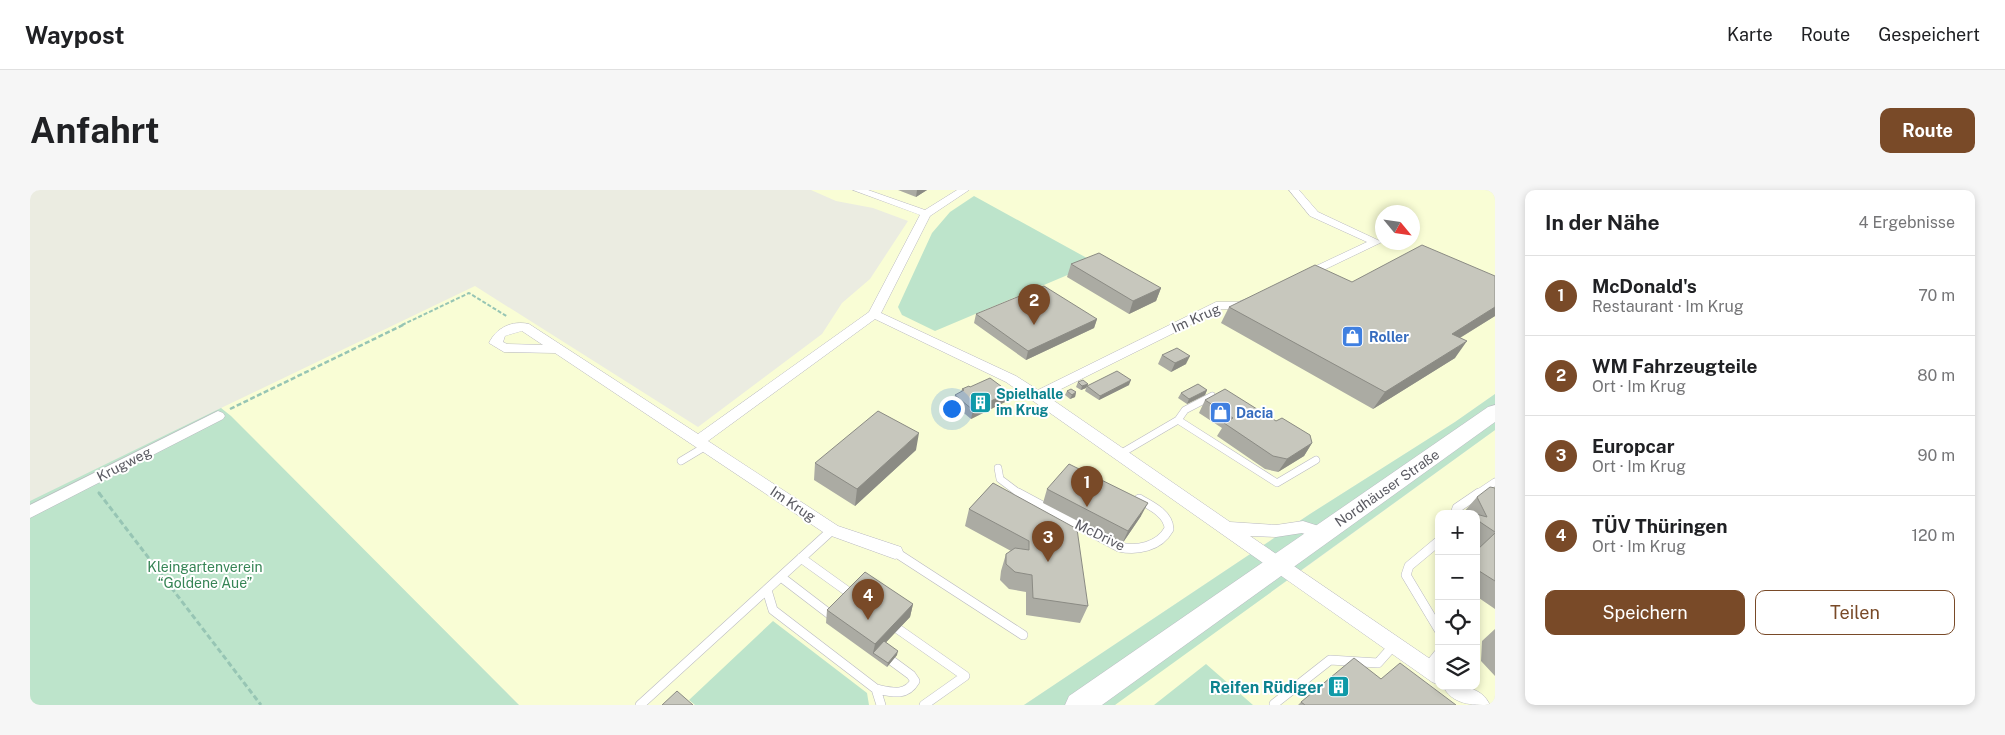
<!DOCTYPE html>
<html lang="de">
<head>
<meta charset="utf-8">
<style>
  :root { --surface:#fff; --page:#f6f6f6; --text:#202124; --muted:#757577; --line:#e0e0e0; --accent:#794a28 }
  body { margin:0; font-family:"Public Sans",sans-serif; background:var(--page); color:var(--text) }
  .controls { position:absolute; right:15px; bottom:15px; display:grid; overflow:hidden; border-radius:10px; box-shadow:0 2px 8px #0003 }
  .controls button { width:45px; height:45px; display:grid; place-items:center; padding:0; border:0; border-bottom:1px solid var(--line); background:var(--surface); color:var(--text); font:25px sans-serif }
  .compass { position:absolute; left:1345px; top:15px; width:45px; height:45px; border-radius:50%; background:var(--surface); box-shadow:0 2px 8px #0003; rotate:119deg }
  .you { position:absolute; left:921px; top:218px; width:18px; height:18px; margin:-12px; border:4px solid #fff; border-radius:50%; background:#1a73e8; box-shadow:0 0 0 8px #1a73e833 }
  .badge { display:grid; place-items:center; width:32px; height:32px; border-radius:50%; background:var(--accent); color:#fff; font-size:16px; font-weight:700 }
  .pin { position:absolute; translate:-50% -41px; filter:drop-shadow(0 1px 2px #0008) }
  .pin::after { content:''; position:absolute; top:26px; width:18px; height:15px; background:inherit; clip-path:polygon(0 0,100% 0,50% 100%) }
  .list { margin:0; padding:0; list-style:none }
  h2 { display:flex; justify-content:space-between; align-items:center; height:65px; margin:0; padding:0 20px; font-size:21px }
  h2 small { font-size:16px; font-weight:400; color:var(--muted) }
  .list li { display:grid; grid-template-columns:32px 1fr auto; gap:15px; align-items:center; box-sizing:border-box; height:80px; padding:0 20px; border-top:1px solid var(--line) }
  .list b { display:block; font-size:19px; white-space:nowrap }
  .list p { margin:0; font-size:16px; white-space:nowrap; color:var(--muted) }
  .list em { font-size:16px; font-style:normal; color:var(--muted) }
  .actions { display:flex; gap:10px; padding:15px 20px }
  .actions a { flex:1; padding:11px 0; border:1px solid var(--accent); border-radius:10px; text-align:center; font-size:18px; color:var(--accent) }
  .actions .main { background:var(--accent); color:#fff }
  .icon { flex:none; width:28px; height:28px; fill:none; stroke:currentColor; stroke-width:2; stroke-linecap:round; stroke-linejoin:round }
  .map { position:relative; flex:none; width:1465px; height:515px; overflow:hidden; border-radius:10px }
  header { display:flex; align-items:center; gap:30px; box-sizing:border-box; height:70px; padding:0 25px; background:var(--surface); border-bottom:1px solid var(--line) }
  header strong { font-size:24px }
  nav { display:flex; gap:28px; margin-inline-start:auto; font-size:18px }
  .intro { display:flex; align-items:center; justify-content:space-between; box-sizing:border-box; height:120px; padding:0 30px }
  h1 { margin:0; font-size:35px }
  .button { padding:12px 22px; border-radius:10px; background:var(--accent); color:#fff; font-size:18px; font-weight:700 }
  main { display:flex; gap:30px; padding:0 30px }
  aside { flex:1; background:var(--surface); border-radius:10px; box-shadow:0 2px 8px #0003 }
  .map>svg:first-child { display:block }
</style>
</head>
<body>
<header>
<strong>Waypost</strong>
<nav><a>Karte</a><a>Route</a><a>Gespeichert</a></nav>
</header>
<div class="intro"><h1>Anfahrt</h1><a class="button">Route</a></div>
<main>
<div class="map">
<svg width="1465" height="515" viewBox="0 0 1465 515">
  <rect width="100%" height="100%" fill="#ebece1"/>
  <path fill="#f9fdd5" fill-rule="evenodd" d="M781,0H1465V204L1425,232L1280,324L994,515H489L191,218L445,96L668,237L792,144L812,113L840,89L878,31L843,18L806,11ZM1352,22H1382V52H1352Z
    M1465,240V515H1083L1279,375ZM1409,324H1446V496H1409Z"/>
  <path fill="#bde4cb" d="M944,6L1066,73L905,141L872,125L868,117L902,43L920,22Z
    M1465,204V240L1085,515H994L1280,324L1425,232Z
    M191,218L201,226L489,515H0V311Z
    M743,431L837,503L839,515H665L659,510Z
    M1176,474L1223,515H1124Z"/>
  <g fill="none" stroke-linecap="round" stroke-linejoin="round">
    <defs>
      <path id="service-far1" d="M1148,230L1247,293L1286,270
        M1090,264L1148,230L1155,220L1182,206
        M651,271L676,256
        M968,278L970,289L990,304
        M1447,304L1465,292"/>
      <path id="service" d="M988,303L1089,357C1107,361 1129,357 1139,339C1139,324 1120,315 1109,309
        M1425,324L1427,318L1449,303
        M1409,351L1379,376L1376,385L1409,440
        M865,362L993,445
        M771,368L817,401
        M751,387L802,426
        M737,400L743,420L846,499L851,515
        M868,439L935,486L894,515
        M1397,478L1409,463
        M846,499C861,502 876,507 885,491L881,485L862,471
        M1244,514L1300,470L1348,473L1364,455
        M610,515L802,340"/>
      <path id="minor" d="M823,0H838L895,20L927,0H939L900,26L851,123L986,186L1008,200L1186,112H1208L1221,107L1225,108L1227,111C1218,121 1204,119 1192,119L1017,206L1200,332L1246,335L1273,331L1298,339L1300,344L1298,349L1292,350L1272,343L1246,347L1220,346L1409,475V495L1402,492L976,192L845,129L678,251L808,336L871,357L873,362L871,367L865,369L796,344L525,163L474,162L459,153C466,138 482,130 499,134L668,244L839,122L890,25ZM492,141L513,155L477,154L473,152L475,146Z
        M1259,0H1269L1288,22L1352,52L1277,88H1269V84L1337,52L1280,26Z
        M188,221L193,223L195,226L193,229L0,328V315Z
        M1413,496C1432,496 1451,496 1460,515C1442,515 1422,515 1413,496Z"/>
      <path id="secondary" d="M1465,215V232L1072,515H1035L1039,506L1458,217Z"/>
    </defs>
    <use href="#service-far1" stroke="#b9b9c0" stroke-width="8"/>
    <use href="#service" stroke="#b9b9c0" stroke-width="10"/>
    <use href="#minor" stroke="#b9b9c0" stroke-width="1"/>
    <use href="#secondary" stroke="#babac3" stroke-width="1"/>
    <path stroke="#97c5b4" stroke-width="2" stroke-dasharray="4 2" stroke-linecap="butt" d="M372,135L439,103L478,127"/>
    <path stroke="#97c5b4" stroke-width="2.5" stroke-dasharray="5 2.5" stroke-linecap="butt" d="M200,219L375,134
      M68,302L70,304"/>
    <path stroke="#97c5b4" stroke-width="3" stroke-dasharray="5.5 3" stroke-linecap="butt" d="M69,303L231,515"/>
    <use href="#service-far1" stroke="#fff" stroke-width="7"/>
    <use href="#service" stroke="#fff" stroke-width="9"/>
    <use href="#minor" fill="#fff" fill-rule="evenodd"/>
    <use href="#secondary" fill="#fff" fill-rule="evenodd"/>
  </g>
  <path fill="#ababa3" d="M868,0H897L886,7Z
    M1041,74L1131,98L1126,111L1099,124L1037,87Z
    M1465,86V126L1430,148L1425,168L1343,219L1191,133L1199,117L1322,92Z
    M946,124L1067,129L1064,138L996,170L944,133Z
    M1132,165L1156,174L1141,182L1128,174Z
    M1048,192L1058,194L1056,198L1051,200L1046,197Z
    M1099,195L1069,210L1055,201L1057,196Z
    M940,197L979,202L977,211L941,229L923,214L925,205L931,202L932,199Z
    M1177,200L1175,205L1157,214L1148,208L1151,203Z
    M1037,201L1046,202L1045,207L1040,209L1035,205Z
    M1175,210L1282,253L1274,266L1248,282L1235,279L1187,246L1192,238L1169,223Z
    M886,260L825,316L784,290L785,273Z
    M963,293L1058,416L1050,433L996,425V402L979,399L970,390L971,381L976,364L981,361L935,336L939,319Z
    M1465,298V419L1446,406V361L1449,358L1446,357V324H1432L1447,307Z
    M1017,299L1111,326L1092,354L1013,313Z
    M883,414L880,427L856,452L867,465L857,477L796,433L797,420Z
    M1465,439V486L1451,471L1452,451Z
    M1351,489L1426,515H1268L1271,512Z"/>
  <path fill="#8b8b84" d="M887,0H897L886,7Z
    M1131,98L1126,111L1099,124L1103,111Z
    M1465,117V126L1410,160L1422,144Z
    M1067,129L1064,138L996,170L998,161Z
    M1437,151L1425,168L1343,219L1355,202Z
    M1160,166L1156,174L1141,182L1145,173Z
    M1101,190L1099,195L1069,210L1070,206Z
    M1058,194L1056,198L1051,200L1052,196Z
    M1177,200L1175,205L1157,214L1159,209Z
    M979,202L977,211L941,229L943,220Z
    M1046,202L1045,207L1040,209L1042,205Z
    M889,243L886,260L825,316L827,299Z
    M1282,253L1274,266L1248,282L1257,269Z
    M1118,313L1111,326L1092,354L1098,341Z
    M883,414L880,427L845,464L843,463L845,454Z
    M868,461L867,465L857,477L858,473Z"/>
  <path fill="#c7c7bd" stroke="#8b8b84" d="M1392,55L1465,86V117L1422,144L1437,151L1355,202L1199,117L1285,75L1322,92Z
    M1069,63L1131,98L1103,111L1041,74Z
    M1014,96L1067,129L998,161L946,124Z
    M1147,158L1160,166L1145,173L1132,165Z
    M1087,181L1101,190L1070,206L1057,196Z
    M960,188L979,202L943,220L925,205L934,200L932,199L939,196L940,197Z
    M1053,190L1058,194L1052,196L1048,192Z
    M1168,194L1177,200L1159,209L1151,203Z
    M1041,199L1046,202L1042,205L1037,201Z
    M1195,199L1246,231L1252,228L1280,245L1282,253L1257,269L1243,266L1194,233L1203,228L1175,210Z
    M848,221L889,243L827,299L785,273Z
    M1039,274L1118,313L1098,341L1017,299Z
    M963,293L1047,339L1058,416L1003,408L1002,385L985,382L976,374V364L985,358L999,360V351L939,319Z
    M1460,297L1465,298V342L1450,332L1446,326V324L1457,327L1447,307Z
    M1465,343V391L1446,379V361Z
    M835,382L883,414L845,454L797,420Z
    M854,451L868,461L858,473L843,463Z
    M1324,468L1351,489L1370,473L1426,515H1275L1271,512Z
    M647,501L663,515H632Z"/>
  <defs>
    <symbol id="shop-square" viewBox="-11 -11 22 22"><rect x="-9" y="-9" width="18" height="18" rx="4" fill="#3f7fe0" stroke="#fff"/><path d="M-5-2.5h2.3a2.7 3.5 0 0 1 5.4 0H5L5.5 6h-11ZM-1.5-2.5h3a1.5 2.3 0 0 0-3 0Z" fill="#fff"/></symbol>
    <symbol id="building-square" viewBox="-11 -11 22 22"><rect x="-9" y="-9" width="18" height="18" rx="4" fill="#0f9aa8" stroke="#fff"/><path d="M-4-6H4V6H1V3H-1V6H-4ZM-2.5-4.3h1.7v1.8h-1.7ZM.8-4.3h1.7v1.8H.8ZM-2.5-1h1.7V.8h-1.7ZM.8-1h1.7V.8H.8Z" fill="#fff"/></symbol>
  </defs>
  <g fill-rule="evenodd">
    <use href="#shop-square" x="1310" y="134" width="25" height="25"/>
    <use href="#building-square" x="938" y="200" width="25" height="25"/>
    <use href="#shop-square" x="1178" y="210" width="25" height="25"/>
    <use href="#building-square" x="1296" y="484" width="25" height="25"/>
  </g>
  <g text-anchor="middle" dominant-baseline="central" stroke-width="4" stroke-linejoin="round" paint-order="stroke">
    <g font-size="14" fill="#5a5a62" stroke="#fff">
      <text transform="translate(1166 128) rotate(-24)">Im Krug</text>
      <text transform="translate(94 274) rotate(-27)">Krugweg</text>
      <text transform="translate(1357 298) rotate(-35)">Nordhäuser Straße</text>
      <text transform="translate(763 314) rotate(34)">Im Krug</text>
      <text transform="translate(1070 345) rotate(26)">McDrive</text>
    </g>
    <g font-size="14" font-weight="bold" fill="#366cbe" stroke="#fff" text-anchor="start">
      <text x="1339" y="147">Roller</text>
      <text x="1206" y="223">Dacia</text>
    </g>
    <g font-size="14" font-weight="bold" fill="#0d838f" stroke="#fff" text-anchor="start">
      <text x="966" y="204">Spielhalle<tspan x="966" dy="16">im Krug</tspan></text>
    </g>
    <g font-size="14" fill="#368455" stroke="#fff">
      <text x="175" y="377">Kleingartenverein<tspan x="175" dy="16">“Goldene Aue”</tspan></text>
    </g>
    <g font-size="16" font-weight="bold" fill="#0d838f" stroke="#fff" text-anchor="end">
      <text x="1293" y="497">Reifen Rüdiger</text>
    </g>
  </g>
</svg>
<div class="controls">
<button>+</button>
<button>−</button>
<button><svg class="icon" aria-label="locate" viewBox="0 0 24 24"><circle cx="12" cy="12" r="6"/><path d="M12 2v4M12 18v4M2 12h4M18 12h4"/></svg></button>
<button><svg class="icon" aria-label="layers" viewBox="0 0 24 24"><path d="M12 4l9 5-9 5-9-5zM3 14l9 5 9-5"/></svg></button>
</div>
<svg class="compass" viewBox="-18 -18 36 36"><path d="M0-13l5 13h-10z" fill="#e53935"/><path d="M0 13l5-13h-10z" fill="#757577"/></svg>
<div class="you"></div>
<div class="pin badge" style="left:1057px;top:317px">1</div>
<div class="pin badge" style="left:1004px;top:135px">2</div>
<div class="pin badge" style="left:1018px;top:372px">3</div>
<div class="pin badge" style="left:838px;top:430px">4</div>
</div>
<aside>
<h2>In der Nähe<small>4 Ergebnisse</small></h2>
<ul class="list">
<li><span class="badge">1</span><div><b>McDonald's</b><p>Restaurant · Im Krug</p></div><em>70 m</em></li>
<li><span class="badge">2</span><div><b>WM Fahrzeugteile</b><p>Ort · Im Krug</p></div><em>80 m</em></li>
<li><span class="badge">3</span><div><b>Europcar</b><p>Ort · Im Krug</p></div><em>90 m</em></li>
<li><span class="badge">4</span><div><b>TÜV Thüringen</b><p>Ort · Im Krug</p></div><em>120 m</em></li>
</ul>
<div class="actions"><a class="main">Speichern</a><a>Teilen</a></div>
</aside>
</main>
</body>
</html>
